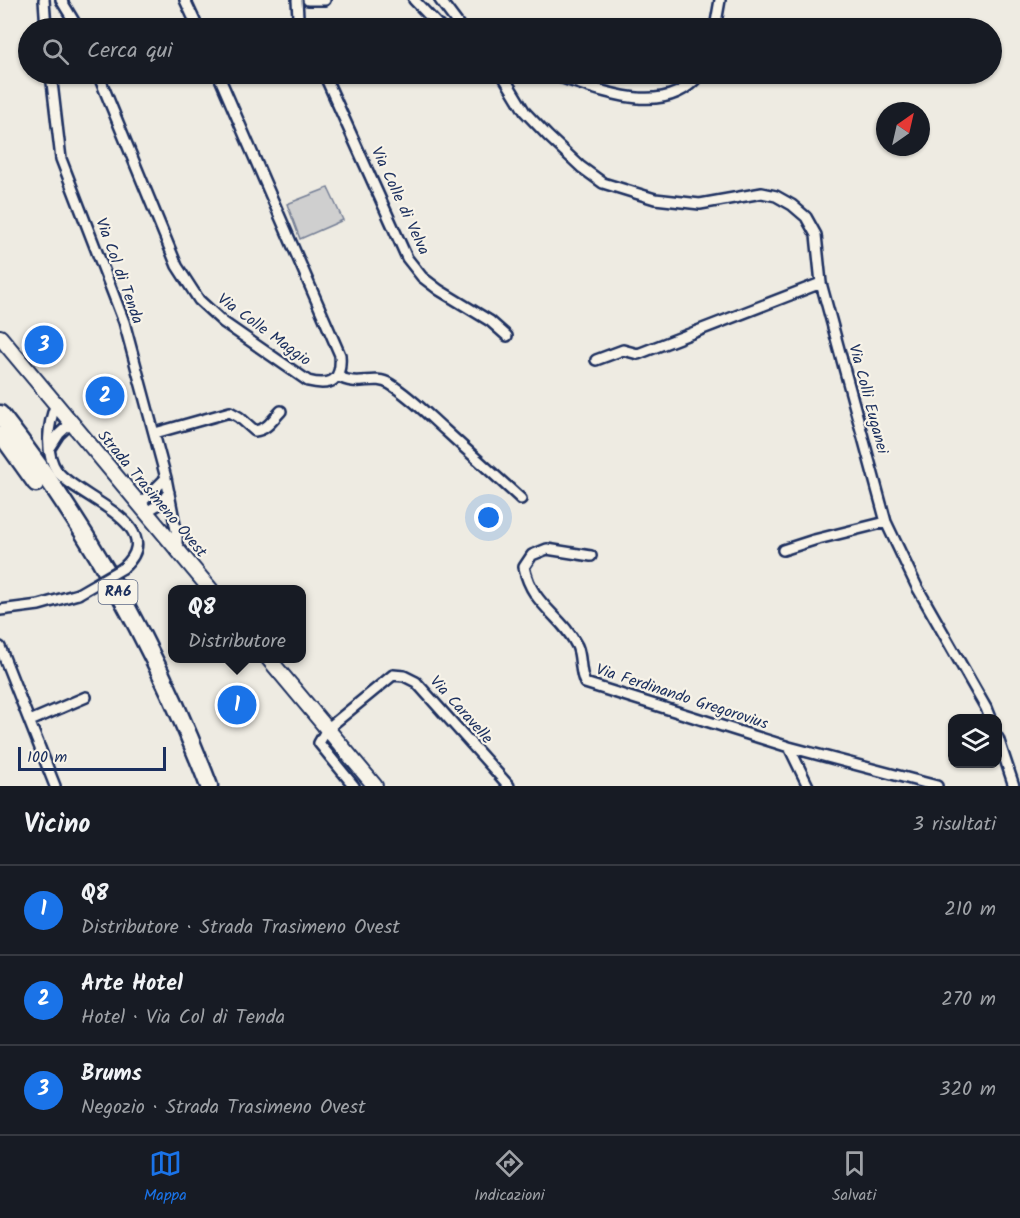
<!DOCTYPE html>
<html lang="it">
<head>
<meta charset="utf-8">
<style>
  :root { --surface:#171b24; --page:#20242c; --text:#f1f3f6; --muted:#9ea1a6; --line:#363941; --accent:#1a73e8 }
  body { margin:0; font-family:Kalam,sans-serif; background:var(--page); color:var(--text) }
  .controls { position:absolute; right:18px; bottom:18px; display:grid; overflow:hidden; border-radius:12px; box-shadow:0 2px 4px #0004 }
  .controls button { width:54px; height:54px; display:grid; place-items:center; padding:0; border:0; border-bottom:2px solid var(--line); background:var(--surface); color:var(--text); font:30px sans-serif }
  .compass { position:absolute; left:876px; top:102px; width:54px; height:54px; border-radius:50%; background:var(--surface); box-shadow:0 2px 4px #0004; rotate:34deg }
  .scale { position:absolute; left:18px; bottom:15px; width:148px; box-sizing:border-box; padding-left:6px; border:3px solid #1b2f5e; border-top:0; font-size:16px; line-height:21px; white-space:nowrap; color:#1b2f5e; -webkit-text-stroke:4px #f7f3e8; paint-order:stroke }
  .you { position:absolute; left:489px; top:518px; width:21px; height:21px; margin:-15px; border:4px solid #fff; border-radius:50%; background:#1a73e8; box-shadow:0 0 0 9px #1a73e833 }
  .badge { display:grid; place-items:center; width:39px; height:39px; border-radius:50%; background:var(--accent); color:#fff; font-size:20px; font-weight:700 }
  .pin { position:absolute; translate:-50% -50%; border:3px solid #fff; box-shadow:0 2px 6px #0006 }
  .popup { position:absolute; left:168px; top:585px; width:138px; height:78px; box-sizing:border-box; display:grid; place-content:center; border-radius:12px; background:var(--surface); filter:drop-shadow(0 2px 4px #0005); font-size:20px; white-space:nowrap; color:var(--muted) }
  .popup b { font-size:22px; color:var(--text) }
  .popup::after { content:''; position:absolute; left:50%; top:100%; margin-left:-12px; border:12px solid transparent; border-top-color:var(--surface) }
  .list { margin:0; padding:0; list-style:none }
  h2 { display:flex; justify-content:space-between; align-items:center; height:78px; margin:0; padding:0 24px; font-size:26px }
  h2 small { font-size:20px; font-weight:400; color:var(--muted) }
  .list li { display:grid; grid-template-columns:39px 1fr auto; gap:18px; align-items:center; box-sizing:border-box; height:90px; padding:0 24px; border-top:2px solid var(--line) }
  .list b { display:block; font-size:22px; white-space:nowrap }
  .list p { margin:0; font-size:20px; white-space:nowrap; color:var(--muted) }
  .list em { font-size:20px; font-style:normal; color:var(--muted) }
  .icon { flex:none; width:33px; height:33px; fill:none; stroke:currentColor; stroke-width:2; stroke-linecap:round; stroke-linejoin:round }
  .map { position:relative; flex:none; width:1020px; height:786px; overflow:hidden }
  .search { position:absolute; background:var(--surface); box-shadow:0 2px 4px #0004; left:18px; right:18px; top:18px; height:66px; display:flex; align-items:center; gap:15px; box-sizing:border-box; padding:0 21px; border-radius:33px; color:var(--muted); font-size:22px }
  .sheet { height:348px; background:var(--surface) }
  nav { display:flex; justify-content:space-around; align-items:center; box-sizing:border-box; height:84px; border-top:2px solid var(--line); background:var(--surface); font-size:16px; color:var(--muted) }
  nav a { display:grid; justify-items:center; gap:3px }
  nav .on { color:var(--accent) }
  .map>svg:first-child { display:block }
</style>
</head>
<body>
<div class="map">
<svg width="1020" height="786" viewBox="0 0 1020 786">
  <rect width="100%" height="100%" fill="#eeebe2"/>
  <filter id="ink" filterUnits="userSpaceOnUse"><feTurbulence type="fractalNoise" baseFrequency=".0167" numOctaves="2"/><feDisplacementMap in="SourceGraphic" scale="12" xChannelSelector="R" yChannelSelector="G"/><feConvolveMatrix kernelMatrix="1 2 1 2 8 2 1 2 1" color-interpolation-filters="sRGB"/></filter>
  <g filter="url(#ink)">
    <path fill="#cfcfcf" stroke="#757f96" stroke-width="1.5" d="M328,188L343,220L300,239L287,204Z"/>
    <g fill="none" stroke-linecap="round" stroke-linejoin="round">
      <defs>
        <path id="minor" d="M44,0L46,28
          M61,0L78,28
          M185,0L198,28
          M297,0L298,17L303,28
          M308,0H325
          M414,0L441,28
          M440,0L461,28
          M715,28L720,0
          M51,74L61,159L124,322L166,478L177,535V549
          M98,74L177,266L199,300L223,322L308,381C332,387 342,380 340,355L218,74
          M324,74L407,258L422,277L439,290L490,321L507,336
          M502,74L525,112L548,136L581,167L603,183L655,199L700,204L762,193L776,196L792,205L806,217L816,235L821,283L886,522L917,587L986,708L990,718
          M550,74C596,88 664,121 700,74
          M596,360L623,350L638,354L821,283
          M338,376C357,388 374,374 390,384C411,397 428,415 446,431C471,454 496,476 521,499
          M56,404C48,424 44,452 57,471C77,498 171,525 123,568
          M155,433L230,412L239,417L255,431C267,430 273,419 281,411
          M50,448L59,434L71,423
          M140,504L166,478
          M146,512L161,503L169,492
          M783,550L814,540L886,522
          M591,556L547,549L532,555L524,567C532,606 561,614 577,646C582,657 579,671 585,683L789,747L937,786
          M0,610L39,605L78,594
          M0,647L55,786
          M30,721L86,697
          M998,738L1014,786
          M789,747L808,786
          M354,786L319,743L327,729L393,675L404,676L416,682L509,786"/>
        <path id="secondary" d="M0,337L211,590
          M268,658L375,786"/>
        <path id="motorway" d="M0,414C88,526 158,653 209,786
          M1,434L36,483"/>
      </defs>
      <use href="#minor" stroke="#1b2f5e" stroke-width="14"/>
      <use href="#secondary" stroke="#1b2f5e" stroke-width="18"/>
      <use href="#motorway" stroke="#1b2f5e" stroke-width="21"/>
      <use href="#minor" stroke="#f7f3e8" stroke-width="9"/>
      <use href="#secondary" stroke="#f7f3e8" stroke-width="14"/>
      <use href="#motorway" stroke="#f7f3e8" stroke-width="16"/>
      <defs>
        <path id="minor-bridge" d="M78,594L123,568"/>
      </defs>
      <use href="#minor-bridge" stroke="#1b2f5e" stroke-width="14" stroke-linecap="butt"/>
      <use href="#minor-bridge" stroke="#f7f3e8" stroke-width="9"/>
    </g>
  </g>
  <g text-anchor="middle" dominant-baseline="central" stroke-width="4.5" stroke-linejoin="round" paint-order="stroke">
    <rect fill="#f7f3e8" stroke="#5d6a87" stroke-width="1.5" x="98.5" y="580" width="39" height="24" rx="4.5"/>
    <g font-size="15" font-weight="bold" fill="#1b2f5e">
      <text x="118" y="592">RA6</text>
    </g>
    <g font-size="16" fill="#1b2f5e" stroke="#f7f3e8">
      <text transform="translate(400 201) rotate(65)">Via Colle di Velva</text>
      <text transform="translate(119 271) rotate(70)">Via Col di Tenda</text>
      <text transform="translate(264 330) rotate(36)">Via Colle Maggio</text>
      <text transform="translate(868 399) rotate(75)">Via Colli Euganei</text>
      <text transform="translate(152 494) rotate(50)">Strada Trasimeno Ovest</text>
      <text transform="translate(682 697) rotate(18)">Via Ferdinando Gregorovius</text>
      <text transform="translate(461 710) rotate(48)">Via Caravelle</text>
    </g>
  </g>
</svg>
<div class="controls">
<button><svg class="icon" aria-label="layers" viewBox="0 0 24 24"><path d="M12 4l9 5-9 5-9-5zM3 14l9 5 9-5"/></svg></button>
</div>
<svg class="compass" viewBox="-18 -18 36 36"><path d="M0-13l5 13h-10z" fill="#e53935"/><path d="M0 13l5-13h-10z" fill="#9ea1a6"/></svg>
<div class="scale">100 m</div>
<div class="you"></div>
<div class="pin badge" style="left:237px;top:705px">1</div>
<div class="popup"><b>Q8</b>Distributore</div>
<div class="pin badge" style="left:105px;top:396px">2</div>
<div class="pin badge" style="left:44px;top:345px">3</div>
<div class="search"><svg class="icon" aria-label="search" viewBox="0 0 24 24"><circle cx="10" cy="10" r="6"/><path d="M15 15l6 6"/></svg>Cerca qui</div>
</div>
<section class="sheet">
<h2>Vicino<small>3 risultati</small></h2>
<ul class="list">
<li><span class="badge">1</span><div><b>Q8</b><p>Distributore · Strada Trasimeno Ovest</p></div><em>210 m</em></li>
<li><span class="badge">2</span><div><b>Arte Hotel</b><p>Hotel · Via Col di Tenda</p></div><em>270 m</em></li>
<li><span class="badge">3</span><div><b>Brums</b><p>Negozio · Strada Trasimeno Ovest</p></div><em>320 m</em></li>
</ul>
</section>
<nav>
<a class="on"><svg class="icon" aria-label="map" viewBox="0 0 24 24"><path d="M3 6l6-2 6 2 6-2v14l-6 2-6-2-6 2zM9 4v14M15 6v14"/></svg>Mappa</a>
<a><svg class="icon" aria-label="directions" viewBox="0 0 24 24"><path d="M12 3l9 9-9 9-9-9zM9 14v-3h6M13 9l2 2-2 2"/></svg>Indicazioni</a>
<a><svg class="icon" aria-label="saved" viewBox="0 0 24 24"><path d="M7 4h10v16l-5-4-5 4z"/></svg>Salvati</a>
</nav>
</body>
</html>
